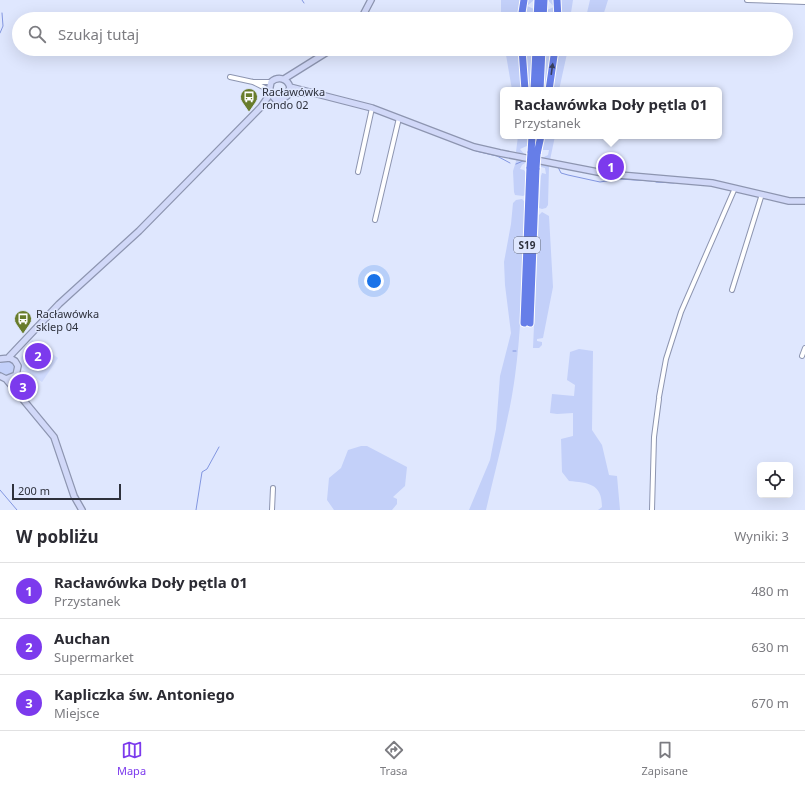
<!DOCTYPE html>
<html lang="pl">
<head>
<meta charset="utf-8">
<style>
  :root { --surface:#fff; --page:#f2f2f3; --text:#2b2b33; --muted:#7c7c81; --line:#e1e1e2; --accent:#7c3aed }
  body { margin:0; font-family:"Noto Sans",sans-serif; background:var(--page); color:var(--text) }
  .controls { position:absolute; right:12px; bottom:12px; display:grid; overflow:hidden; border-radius:6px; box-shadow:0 4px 16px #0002 }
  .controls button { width:36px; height:36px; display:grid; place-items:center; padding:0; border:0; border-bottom:1px solid var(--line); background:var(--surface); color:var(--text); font:20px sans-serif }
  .scale { position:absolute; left:12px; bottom:10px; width:109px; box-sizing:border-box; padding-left:4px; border:2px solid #2e313c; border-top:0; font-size:11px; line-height:14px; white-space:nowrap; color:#2e313c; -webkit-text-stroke:3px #dfe7fe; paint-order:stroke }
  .you { position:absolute; left:374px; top:281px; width:14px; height:14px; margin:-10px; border:3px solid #fff; border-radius:50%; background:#1a73e8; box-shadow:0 0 0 6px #1a73e833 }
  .badge { display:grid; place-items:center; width:26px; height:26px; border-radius:50%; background:var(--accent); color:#fff; font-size:13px; font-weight:700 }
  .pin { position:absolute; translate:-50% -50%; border:2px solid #fff; box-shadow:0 1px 4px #0006 }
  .popup { position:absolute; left:500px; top:87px; width:222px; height:52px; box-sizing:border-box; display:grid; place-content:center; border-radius:6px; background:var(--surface); filter:drop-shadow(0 1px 3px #0005); font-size:13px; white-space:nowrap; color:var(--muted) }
  .popup b { font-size:15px; color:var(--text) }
  .popup::after { content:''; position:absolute; left:50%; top:100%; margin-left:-8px; border:8px solid transparent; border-top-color:var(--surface) }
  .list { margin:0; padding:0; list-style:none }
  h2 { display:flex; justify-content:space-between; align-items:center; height:52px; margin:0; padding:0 16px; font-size:17px }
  h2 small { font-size:13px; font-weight:400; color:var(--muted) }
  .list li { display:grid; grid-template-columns:26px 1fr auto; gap:12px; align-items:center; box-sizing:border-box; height:56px; padding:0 16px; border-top:1px solid var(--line) }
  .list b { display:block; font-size:15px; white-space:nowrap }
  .list p { margin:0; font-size:13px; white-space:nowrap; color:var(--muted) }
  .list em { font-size:13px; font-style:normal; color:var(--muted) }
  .icon { flex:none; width:22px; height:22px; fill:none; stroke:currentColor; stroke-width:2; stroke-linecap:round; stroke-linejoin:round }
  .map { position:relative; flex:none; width:805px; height:510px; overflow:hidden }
  .search { position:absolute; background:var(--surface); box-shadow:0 4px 16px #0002; left:12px; right:12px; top:12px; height:44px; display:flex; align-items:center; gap:10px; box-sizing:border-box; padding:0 14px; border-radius:22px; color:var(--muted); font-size:15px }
  .sheet { height:220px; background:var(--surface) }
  nav { display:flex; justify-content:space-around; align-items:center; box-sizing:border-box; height:56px; border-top:1px solid var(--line); background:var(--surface); font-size:11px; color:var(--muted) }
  nav a { display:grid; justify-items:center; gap:2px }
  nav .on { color:var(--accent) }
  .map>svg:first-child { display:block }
</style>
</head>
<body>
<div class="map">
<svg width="805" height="510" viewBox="0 0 805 510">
  <rect width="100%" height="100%" fill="#dfe7fe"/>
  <path fill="#cfdafd" d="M32,340L58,358L42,382L22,368L21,358Z"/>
  <path fill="#c3d0f9" d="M501,0H522L519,19H501Z
    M527,0H534L527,6L534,9V19H523Z
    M548,0H555L556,19H547V10L554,7Z
    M559,0H573L570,19H560Z
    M590,0H608L602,19H589L586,17Z
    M505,49H520L524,90H512Z
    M524,49H532L530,90H527Z
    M545,49H553L547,90H543Z
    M556,49H568L559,90H551Z
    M518,136H527V146L520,149L525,155L516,152Z
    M542,136H555L550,160L542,158L548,155L549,150H543Z
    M517,158L525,159V163L522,165L520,169L524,170L526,173L525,195L523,196L515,195L514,192L513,171Z
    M541,162L549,165V167L548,205L546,208L542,209L539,208L541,176L542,173L546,174L545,168L541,167Z
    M522,199L525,202C522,260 523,318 515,376C509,421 496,466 486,510H469L490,460L496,429L500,376L511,333L505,285L504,262L511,224L513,203L516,200Z
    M542,212L549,216L553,287L543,338L537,339V341L542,342V345L539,348H533L539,215Z
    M579,349L593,351L592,430L602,445L609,475L617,476L620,510H598L602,507C602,483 588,483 569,481L562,472L561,439L573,436V413L557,414L550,413L552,394L574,396L575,385L567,380L570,352Z
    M-1 368a8 8 0 1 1 16 0a8 8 0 1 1-16 0Z
    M361,446H367L407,467L405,486L393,497L397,499V504L392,510H334L327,500L329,478L341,468L348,450Z"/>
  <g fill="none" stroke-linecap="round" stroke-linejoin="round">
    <path stroke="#8296e0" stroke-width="1" d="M302,0L304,3
      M0,33L3,26L2,13
      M476,151L497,156L510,163
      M516,164L523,161L528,162
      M558,167L561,173L568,175L600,182L619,179L652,181
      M656,182L674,183
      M693,184L714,186
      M796,204H805
      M513,351H516
      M0,490L17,510
      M196,510L202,472L207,469L219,447"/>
    <defs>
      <path id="street" d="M747,0L805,2
        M230,77L253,82H271
        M253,82L269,90
        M358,172L372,108
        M375,220L399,118
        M732,290L762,194
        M802,356L805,348
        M659,397L666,359L681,312L735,188
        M272,510L273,488
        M652,510L654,437L659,399"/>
      <path id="secondary" d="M361,19L371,0
        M284,79L332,49
        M290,87L287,96L281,100L275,99L269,92L271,82C278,76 287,78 290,87L372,108L474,147L500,153L608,174L712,183L789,201H805
        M289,93H305
        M9,357L59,304L139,231L261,107L270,94
        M0,359L10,358L15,361L18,366L16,375L6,379
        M0,376L6,379L54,437L74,496L82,510"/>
      <path id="highway" d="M557,0L558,19
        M521,19L524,0
        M537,19L538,0
        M543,19L544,0
        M522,49L525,90
        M534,90L536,49
        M540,90L542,49
        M549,90L555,49
        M531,153L532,136
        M537,154L541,136
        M524,323L530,167
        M530,323L536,168"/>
    </defs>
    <use href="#street" stroke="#8d95b0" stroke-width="6"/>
    <use href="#secondary" stroke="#8d95b0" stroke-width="8"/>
    <use href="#highway" stroke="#fff" stroke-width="9"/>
    <use href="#street" stroke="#fff" stroke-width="4"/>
    <use href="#secondary" stroke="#d1d8f8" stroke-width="5.5"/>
    <use href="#highway" stroke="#667ee8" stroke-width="7"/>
    <defs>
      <path id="highway-bridge" d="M530,167L531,153
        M536,168L537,154"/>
    </defs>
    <use href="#highway-bridge" stroke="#fff" stroke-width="9" stroke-linecap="butt"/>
    <use href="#highway-bridge" stroke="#667ee8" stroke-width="7"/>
  </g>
  <defs><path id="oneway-solid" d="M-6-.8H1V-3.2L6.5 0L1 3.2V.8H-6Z"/></defs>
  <use fill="#39405e" href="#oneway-solid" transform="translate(552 69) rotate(-82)"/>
  <defs>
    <symbol id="bus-pin" viewBox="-11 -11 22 30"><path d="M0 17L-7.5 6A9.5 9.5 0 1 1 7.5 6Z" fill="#687c2c" stroke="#dfe7fe"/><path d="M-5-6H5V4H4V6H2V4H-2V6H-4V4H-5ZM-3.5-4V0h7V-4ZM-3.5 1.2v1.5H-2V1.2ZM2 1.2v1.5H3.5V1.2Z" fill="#fff"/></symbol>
  </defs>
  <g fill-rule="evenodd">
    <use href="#bus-pin" x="239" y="87" width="20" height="27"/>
    <use href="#bus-pin" x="13" y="309" width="20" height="27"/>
  </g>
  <g text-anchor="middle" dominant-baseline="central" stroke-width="3" stroke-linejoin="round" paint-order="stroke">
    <rect fill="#dfe7fe" stroke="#636876" stroke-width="1" x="514" y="237" width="26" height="16" rx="3"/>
    <g font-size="10" font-weight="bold" fill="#2e313c">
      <text x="527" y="245">S19</text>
    </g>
    <g font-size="11" fill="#2e313c" stroke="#dfe7fe" text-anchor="start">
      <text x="262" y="91">Racławówka<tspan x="262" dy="13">rondo 02</tspan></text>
      <text x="36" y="313">Racławówka<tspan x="36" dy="13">sklep 04</tspan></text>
    </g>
  </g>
</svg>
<div class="controls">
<button><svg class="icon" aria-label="locate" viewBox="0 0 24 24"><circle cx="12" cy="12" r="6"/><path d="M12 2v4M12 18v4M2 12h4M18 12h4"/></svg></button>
</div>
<div class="scale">200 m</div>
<div class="you"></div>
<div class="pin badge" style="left:611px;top:167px">1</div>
<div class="popup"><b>Racławówka Doły pętla 01</b>Przystanek</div>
<div class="pin badge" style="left:38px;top:356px">2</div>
<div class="pin badge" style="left:23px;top:387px">3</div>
<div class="search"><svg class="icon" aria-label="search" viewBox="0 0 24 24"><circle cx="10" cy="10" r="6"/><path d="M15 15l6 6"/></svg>Szukaj tutaj</div>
</div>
<section class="sheet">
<h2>W pobliżu<small>Wyniki: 3</small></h2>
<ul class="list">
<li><span class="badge">1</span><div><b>Racławówka Doły pętla 01</b><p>Przystanek</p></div><em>480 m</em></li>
<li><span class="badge">2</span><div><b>Auchan</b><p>Supermarket</p></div><em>630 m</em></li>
<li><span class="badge">3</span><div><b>Kapliczka św. Antoniego</b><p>Miejsce</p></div><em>670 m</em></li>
</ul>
</section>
<nav>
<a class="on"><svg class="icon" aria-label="map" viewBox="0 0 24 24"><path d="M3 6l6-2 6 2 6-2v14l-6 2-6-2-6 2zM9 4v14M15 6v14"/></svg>Mapa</a>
<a><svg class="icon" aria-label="directions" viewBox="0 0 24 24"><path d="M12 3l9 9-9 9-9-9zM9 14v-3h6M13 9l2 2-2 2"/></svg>Trasa</a>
<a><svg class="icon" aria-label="saved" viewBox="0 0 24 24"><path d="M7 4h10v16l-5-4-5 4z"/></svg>Zapisane</a>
</nav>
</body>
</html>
